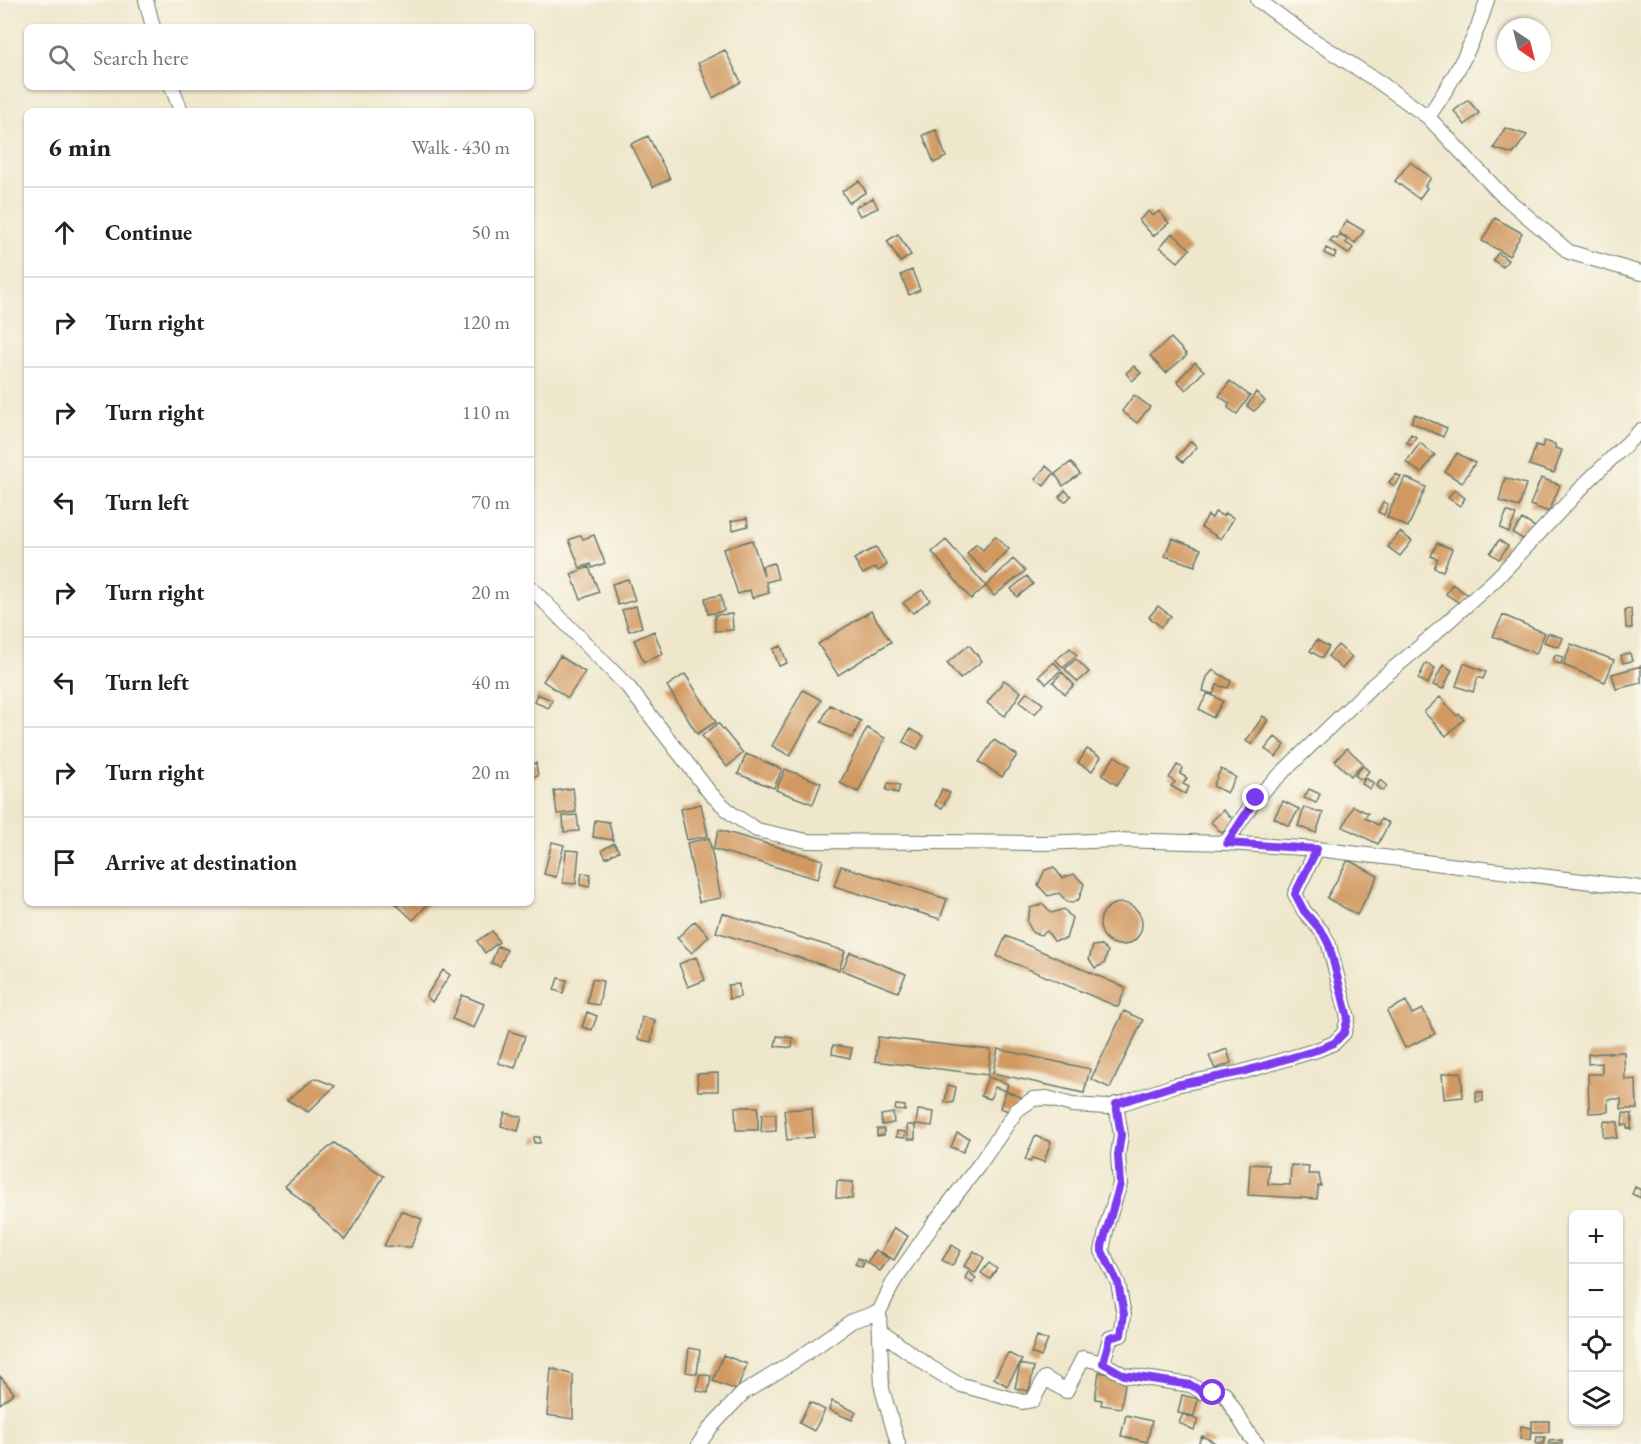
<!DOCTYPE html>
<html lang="en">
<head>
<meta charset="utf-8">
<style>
  :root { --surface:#fff; --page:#f6f6f6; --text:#202124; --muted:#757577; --line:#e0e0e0 }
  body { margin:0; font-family:"EB Garamond",serif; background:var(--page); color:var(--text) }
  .controls { position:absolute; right:18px; bottom:18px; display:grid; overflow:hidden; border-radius:9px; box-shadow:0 2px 4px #0004 }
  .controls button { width:54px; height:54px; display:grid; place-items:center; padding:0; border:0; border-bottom:2px solid var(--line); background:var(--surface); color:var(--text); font:30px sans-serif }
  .compass { position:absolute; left:1497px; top:18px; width:54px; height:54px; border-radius:50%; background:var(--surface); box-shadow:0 2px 4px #0004; rotate:145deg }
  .stop { position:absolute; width:18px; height:18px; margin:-14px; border:4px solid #7c3aed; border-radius:50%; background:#fff }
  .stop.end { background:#7c3aed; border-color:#fff; box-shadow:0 2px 6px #0008 }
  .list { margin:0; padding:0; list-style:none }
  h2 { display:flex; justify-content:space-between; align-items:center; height:78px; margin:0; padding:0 24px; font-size:26px }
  h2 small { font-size:20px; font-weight:400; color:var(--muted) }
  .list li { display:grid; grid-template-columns:39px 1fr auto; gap:18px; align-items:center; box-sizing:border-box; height:90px; padding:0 24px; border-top:2px solid var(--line) }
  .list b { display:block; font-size:22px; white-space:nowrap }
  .list em { font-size:20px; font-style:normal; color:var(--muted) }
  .icon { flex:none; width:33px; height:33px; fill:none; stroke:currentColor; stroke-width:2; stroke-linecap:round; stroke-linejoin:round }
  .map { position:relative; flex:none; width:1641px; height:1444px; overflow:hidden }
  .search { position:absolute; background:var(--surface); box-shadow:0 2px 4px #0004; left:24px; top:24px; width:510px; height:66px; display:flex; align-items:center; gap:15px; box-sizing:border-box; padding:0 21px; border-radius:9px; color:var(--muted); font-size:22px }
  .panel { position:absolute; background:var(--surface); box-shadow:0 2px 4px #0004; left:24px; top:108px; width:510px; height:798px; border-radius:9px }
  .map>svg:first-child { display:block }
</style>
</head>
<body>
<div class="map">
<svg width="1641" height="1444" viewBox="0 0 1641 1444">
  <rect width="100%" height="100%" fill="#fbf7ec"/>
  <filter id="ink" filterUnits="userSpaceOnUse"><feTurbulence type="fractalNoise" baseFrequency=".0167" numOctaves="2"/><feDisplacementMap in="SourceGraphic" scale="12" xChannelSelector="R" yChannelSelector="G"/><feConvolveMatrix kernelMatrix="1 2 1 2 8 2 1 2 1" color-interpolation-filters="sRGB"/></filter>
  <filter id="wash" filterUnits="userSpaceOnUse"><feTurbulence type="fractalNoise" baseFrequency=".008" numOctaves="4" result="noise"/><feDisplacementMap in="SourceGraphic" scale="24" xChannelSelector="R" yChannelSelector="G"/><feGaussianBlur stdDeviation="1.35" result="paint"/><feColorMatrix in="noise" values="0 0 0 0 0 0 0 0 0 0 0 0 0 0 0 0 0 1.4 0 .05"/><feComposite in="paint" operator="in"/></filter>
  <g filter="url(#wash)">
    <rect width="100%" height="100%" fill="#efe7cc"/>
    <g id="blocks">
      <path fill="#d19961" d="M725,50L741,82L713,98L698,63Z
        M1468,100L1479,113L1465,125L1454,111Z
        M1505,128L1527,135L1513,154L1494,148Z
        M936,130L946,157L934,163L923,135Z
        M648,136L670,179L653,187L631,144Z
        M1410,162L1431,178L1425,186L1427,188L1419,199L1395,181Z
        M859,181L866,192L849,203L842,191Z
        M873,198L878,208L860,216L855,207Z
        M1149,211L1153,216L1159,211L1169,223L1153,236L1139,220Z
        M1495,218L1522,233L1509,256L1482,241Z
        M1347,221L1364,231L1355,243L1339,233Z
        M1172,233L1190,249L1178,262L1160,247Z
        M898,234L911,255L900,262L887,241Z
        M1340,235L1348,240L1346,243L1353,248L1348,254L1330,241L1333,237L1337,239Z
        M1326,248L1336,253L1334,258L1324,253Z
        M1498,253L1508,260L1503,267L1493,260Z
        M912,270L920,290L909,295L901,275Z
        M1171,338L1187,355L1166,373L1150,356Z
        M1195,362L1204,371L1186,390L1177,381Z
        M1134,366L1141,373L1132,381L1126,373Z
        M1230,381L1250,396L1237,414L1228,408L1229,403L1219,396Z
        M1256,392L1265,401L1254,411L1247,406Z
        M1134,395L1150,407L1137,423L1122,411Z
        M1415,414L1447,428L1443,437L1411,422Z
        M1411,434L1416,437L1411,445L1406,442Z
        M1191,441L1197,447L1183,462L1177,457Z
        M1544,441L1555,444V448L1562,450L1554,473L1529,465L1536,445L1542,447Z
        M1420,443L1435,455L1421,473L1406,462Z
        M1457,453L1475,463L1462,483L1445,472Z
        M1071,462L1080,474L1063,486L1055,474Z
        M1046,466L1054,473L1044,486L1035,479Z
        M1396,474L1401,477L1394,486L1389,482Z
        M1405,477L1426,487L1408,527L1387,517Z
        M1505,478L1526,484L1519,507L1499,501Z
        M1541,478L1560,485L1549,512L1530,505Z
        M1065,490L1071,496L1065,502L1059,497Z
        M1454,490L1465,498L1460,506L1448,498Z
        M1383,502L1388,504L1384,515L1378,512Z
        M1507,511L1516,515L1509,532L1500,528Z
        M1215,512L1223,516L1225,513L1234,518L1221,539L1201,527L1208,515L1212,518Z
        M747,518L748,526L733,530L731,521Z
        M1522,519L1535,527L1526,541L1513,533Z
        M1400,532L1412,541L1400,556L1388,547Z
        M581,535L583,539L594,535L605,563L592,568L591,564L580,568L569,540Z
        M995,536L1009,549L987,573L967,554L976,544L983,550Z
        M1172,538L1201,549L1195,566L1165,556Z
        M752,540L764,576L762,566L774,563L778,579L766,582L769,593L752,598L750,590L738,594L723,549Z
        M946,540L986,586L971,599L932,552Z
        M1499,540L1508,546L1499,559L1490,553Z
        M1437,543L1452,549L1443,571L1434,568L1438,559L1431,556Z
        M876,547L887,565L878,571L876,567L863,574L854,559Z
        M1013,559L1025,571L994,596L986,586Z
        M589,567L599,592L581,599L571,574Z
        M1027,576L1033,584L1017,597L1011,589Z
        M628,579L635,600L618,605L612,584Z
        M1452,584L1468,595L1461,604L1446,594Z
        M922,590L930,600L913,613L903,603Z
        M721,595L724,611L708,614L705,598Z
        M636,606L642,627L629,631L622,610Z
        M1158,606L1171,616L1161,627L1149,617Z
        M1631,609L1632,628H1626L1625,610Z
        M871,611L891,642L838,675L818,644Z
        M732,614L733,630L715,631V615Z
        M1503,615L1545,633L1536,654L1493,636Z
        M654,631L663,654L644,662L634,640Z
        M1548,633L1563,638L1559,647L1544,642Z
        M1317,640L1329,647L1322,658L1310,651Z
        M1571,644L1614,660L1605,682L1563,665Z
        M969,645L982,661L960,679L947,663Z
        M1338,645L1352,657L1342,669L1328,656Z
        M781,646L787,663L779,666L773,649Z
        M1070,648L1077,655L1063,668L1056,660Z
        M1630,653L1632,661L1623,663L1621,655Z
        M1555,655L1563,657L1561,664L1553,662Z
        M560,656L585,672L568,698L543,681Z
        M1076,659L1089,672L1078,682L1065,669Z
        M1054,662L1061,670L1046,684L1039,676Z
        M1426,663L1435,668L1428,684L1418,679Z
        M1464,663L1486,672L1483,679L1478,677L1473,692L1456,686Z
        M1443,665L1452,670L1443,689L1433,685Z
        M1641,666V683L1616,689L1612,674Z
        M1213,670L1231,681L1228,688L1217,685L1213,694L1203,691L1207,677Z
        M1062,672L1074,685L1065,694L1053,682Z
        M685,674L716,722L697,734L667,686Z
        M1004,680L1021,692L1005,716L987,703Z
        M803,690L821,700L790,756L772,746Z
        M1027,692L1043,704L1035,714L1019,702Z
        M1208,693L1223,701L1213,718L1199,709Z
        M537,694L552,700L549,708L534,702Z
        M1440,697L1457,716L1459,714L1464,719L1446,736L1424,712Z
        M830,705L861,721L852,738L821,722Z
        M1263,716L1268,720L1252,745L1246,741Z
        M718,723L743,753L727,767L702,736Z
        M867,728L885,738L858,792L840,783Z
        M910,729L924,736L917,749L903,742Z
        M1275,737L1285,745L1276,757L1265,749Z
        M994,740L1017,755L1002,777L979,762Z
        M1347,748L1363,763L1351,776L1335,761Z
        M1087,749L1101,757L1092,771L1078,763Z
        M746,754L782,769L774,788L738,774Z
        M1115,756L1130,766L1117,785L1102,775Z
        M536,763L538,776L531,777V764Z
        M1177,765L1183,768L1180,774L1187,778L1183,784L1189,787L1185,794L1171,786L1175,782L1169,778Z
        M1363,766L1369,771L1362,780L1355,775Z
        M785,769L821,783L813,804L776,790Z
        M1221,769L1236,777L1227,793L1213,786Z
        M1365,778L1374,783L1370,789L1362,784Z
        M1380,780L1387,786L1383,791L1377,786Z
        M888,783L900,785L898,793L886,790Z
        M573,788L576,812L557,814L554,791Z
        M942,789L950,793L942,808L935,805Z
        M1309,789L1320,794L1316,803L1304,798Z
        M1283,801L1299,809L1289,826L1274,818Z
        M701,804L708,836L687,840L680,809Z
        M1353,806L1368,813L1365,818L1378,825L1381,819L1389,823L1378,844L1343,827Z
        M1304,807L1323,813L1316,833L1298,826Z
        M1223,810L1235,821L1222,833L1211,822Z
        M577,815L579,831L564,832L563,816Z
        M595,820L609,822L613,840L593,837Z
        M719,830L823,860L818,879L713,849Z
        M709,838L721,898L699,902L687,843Z
        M552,842L564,845L556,877L544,874Z
        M614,843L619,851L606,858L602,850Z
        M566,850L579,851L576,884L563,883Z
        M1348,860L1378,876L1357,915L1327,898Z
        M841,866L947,899L940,919L834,886Z
        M1054,867L1062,878L1074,874L1084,884L1079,899L1072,903L1067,902L1059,893L1048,896L1038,885L1045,870Z
        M582,873L591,874L589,887L580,885Z
        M1100 924a21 21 0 1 1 42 0a21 21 0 1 1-42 0Z
        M395,903H429L413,920Z
        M1043,904L1052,913L1064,909L1072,918L1066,939L1054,941L1047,931L1041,935L1033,933L1027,922L1030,908Z
        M722,913L845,951L839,970L716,932Z
        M695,921L709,936L692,953L677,938Z
        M492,931L499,942L485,953L477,941Z
        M1006,936L1126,988L1118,1007L997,956Z
        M1100,945L1108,951L1104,964L1095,968L1089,959L1093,946Z
        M498,946L507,950L500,966L491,963Z
        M850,952L906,974L898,992L842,970Z
        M696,957L705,980L688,987L679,964Z
        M443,970L450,975L432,1002L426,996Z
        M558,978L567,980L563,993L554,990Z
        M592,979L603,981L599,1005L587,1003Z
        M739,984L740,997L729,999L728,985Z
        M462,995L484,1004L474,1028L452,1019Z
        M1406,1001L1412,1014L1423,1009L1435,1034L1405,1048L1387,1011Z
        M1124,1011L1143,1020L1110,1088L1091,1079Z
        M587,1012L597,1016L592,1030L582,1027Z
        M642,1017L655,1020L651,1042L638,1039Z
        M509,1031L525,1036L515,1068L498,1063Z
        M777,1036L793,1038L792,1048L775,1046Z
        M878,1037L991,1050L988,1075L875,1061Z
        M833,1045L852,1048L850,1058L832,1054Z
        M998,1049L1090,1069L1084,1093L993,1073Z
        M1227,1049L1231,1063L1215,1069L1209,1056Z
        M1624,1052L1625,1080L1636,1079L1637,1109H1621V1099H1608V1112L1589,1113L1588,1074H1602V1063L1588,1064V1054Z
        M1461,1072L1463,1097L1444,1099L1442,1074Z
        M718,1073V1091H698L697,1074Z
        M988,1077L1008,1084L1006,1091L1021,1097L1014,1113L1000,1108L1006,1091L995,1087L990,1099L981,1096Z
        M315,1078L335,1086L308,1112L287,1100Z
        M948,1085L956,1087L953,1103L945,1102Z
        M1476,1092H1483V1101L1476,1102Z
        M896,1105L905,1106V1111L895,1110Z
        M735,1107H758V1130H736Z
        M812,1108L814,1137L787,1140L784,1110Z
        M918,1110L934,1112L932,1126L916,1124Z
        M505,1113L522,1117L518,1131L501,1126Z
        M893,1113L894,1123L882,1125L881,1115Z
        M1623,1113L1632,1114L1631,1129L1627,1128V1125H1622Z
        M762,1114H776V1131L761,1132Z
        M1604,1121L1618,1122L1617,1138L1603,1137Z
        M907,1125H915V1139H908Z
        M877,1129H884V1135L877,1136Z
        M897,1131L905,1132V1138L896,1137Z
        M957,1133L969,1138L963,1152L951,1147Z
        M1035,1136L1051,1142L1044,1162L1032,1158L1030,1162L1025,1160Z
        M534,1137H540V1143H534Z
        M334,1143L384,1176L345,1240L285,1186Z
        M1250,1164L1269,1165L1268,1184L1290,1185L1291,1165L1309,1166L1308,1174H1319L1321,1186H1318L1317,1199L1248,1195Z
        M837,1181L853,1182L852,1199L836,1198Z
        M1635,1187L1641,1190V1198L1632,1194Z
        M401,1211L422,1219L411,1247L384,1246Z
        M894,1228L908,1236L894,1260L881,1252Z
        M952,1245L961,1251L952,1266L942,1260Z
        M876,1250L889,1259L880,1271L867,1262Z
        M974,1251L984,1258L975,1273L964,1266Z
        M858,1258L865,1261L862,1267L855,1264Z
        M989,1263L997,1269L990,1279L981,1273Z
        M968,1272L976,1278L972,1283L965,1278Z
        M1037,1336L1048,1340L1041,1357L1031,1353Z
        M689,1348L700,1350L697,1374L686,1372Z
        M1008,1353L1022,1360L1007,1386L994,1378Z
        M723,1355L747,1364L737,1390L713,1381Z
        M1020,1364L1034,1367L1029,1391L1015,1388Z
        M551,1368L573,1375V1419L547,1415Z
        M1099,1372L1126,1377L1121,1408L1101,1405L1102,1400L1095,1399Z
        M700,1374L711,1376L708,1393L697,1391Z
        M0,1376L14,1393L0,1404Z
        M1182,1395L1198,1399L1194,1416L1183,1414L1198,1420L1194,1430L1179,1423L1183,1414L1178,1413Z
        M832,1401L856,1412L852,1420L829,1410Z
        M810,1402L825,1410L814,1431L799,1423Z
        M1126,1415L1152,1421L1147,1442L1121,1436Z
        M1532,1421H1549V1432H1532Z
        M1521,1426L1531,1428L1530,1440L1520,1439Z
        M1202,1436L1214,1442V1444H1198Z
        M1537,1437H1545L1544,1444H1536Z
        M1562,1440V1444H1549V1441Z"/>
    </g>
  </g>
  <g filter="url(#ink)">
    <use href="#blocks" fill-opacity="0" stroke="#687869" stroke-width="1.5"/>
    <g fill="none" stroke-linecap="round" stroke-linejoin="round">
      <defs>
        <path id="street" d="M146,0L153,27
          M1258,0L1310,38L1379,82L1428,117L1500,193L1569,252L1641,273
          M172,87L181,111
          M1428,117C1453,81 1475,43 1487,0
          M531,588L629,688L710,793L732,814L757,830L807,841L1043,843L1115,840L1226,843L1317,849L1641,888
          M1226,843L1256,798L1372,686L1416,650L1496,579L1589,480L1641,430
          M1116,1104L1121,1135L1118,1155L1120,1184L1108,1221L1102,1251L1118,1283L1124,1315L1121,1335L1110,1338L1103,1363L1124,1375L1191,1385L1202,1392L1224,1393L1250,1436L1257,1444
          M881,1332L930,1367L958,1384L1023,1402L1033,1400L1045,1378L1066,1391L1083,1358L1103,1363
          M699,1444L711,1427L743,1393L798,1359L852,1321L879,1312
          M898,1444L882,1389L879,1312L894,1281L934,1223L979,1165L1017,1110L1033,1099L1047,1098L1072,1105L1107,1107L1126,1102L1176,1085L1242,1072L1317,1050L1334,1043L1344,1033L1348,1018L1329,945L1323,933L1304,911L1295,894L1317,849"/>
      </defs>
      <use href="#street" stroke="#687869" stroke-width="16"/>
      <use href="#street" stroke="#fff" stroke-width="14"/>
    </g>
  </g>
  <g fill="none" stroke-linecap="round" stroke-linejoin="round" filter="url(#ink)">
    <path stroke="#7c3aed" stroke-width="8" d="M1213,1393L1202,1392L1191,1385L1124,1375L1103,1363L1110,1338L1121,1335L1124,1314L1118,1283L1102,1251V1246L1120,1184L1118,1155L1121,1135L1116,1104L1176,1085L1242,1072L1317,1050L1334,1043L1344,1033L1348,1018L1329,945L1323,933L1304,911L1295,894L1317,849L1227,843L1256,798"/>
  </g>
</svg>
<div class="controls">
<button>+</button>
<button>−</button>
<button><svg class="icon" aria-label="locate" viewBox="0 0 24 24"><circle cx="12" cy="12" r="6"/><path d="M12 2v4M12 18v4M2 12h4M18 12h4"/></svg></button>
<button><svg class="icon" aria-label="layers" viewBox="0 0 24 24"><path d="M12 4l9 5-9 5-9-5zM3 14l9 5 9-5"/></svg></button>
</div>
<svg class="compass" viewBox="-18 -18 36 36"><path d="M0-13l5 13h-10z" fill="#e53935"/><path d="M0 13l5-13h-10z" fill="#757577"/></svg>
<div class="stop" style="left:1213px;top:1393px"></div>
<div class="stop end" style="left:1256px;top:798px"></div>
<div class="search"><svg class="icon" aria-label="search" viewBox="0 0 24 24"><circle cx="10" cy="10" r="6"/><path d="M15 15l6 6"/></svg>Search here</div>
<section class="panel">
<h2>6 min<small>Walk · 430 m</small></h2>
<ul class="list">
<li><svg class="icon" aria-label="ahead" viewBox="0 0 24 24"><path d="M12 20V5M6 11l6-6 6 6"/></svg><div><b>Continue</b></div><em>50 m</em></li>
<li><svg class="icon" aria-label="right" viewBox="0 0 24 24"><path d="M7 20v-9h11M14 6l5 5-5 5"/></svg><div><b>Turn right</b></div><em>120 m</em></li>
<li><svg class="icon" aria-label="right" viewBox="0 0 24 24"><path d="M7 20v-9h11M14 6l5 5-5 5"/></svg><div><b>Turn right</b></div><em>110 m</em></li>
<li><svg class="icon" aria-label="left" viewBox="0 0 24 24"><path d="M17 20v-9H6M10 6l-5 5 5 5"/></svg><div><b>Turn left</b></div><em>70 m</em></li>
<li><svg class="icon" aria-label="right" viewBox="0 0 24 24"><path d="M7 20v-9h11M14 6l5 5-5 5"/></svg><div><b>Turn right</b></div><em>20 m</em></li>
<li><svg class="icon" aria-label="left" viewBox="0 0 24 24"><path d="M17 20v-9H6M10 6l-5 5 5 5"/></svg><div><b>Turn left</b></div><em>40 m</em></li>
<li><svg class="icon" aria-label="right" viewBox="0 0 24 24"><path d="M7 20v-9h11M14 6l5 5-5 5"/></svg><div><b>Turn right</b></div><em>20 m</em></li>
<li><svg class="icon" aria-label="arrive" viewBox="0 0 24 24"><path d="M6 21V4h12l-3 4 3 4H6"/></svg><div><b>Arrive at destination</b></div></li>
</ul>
</section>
</div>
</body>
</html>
